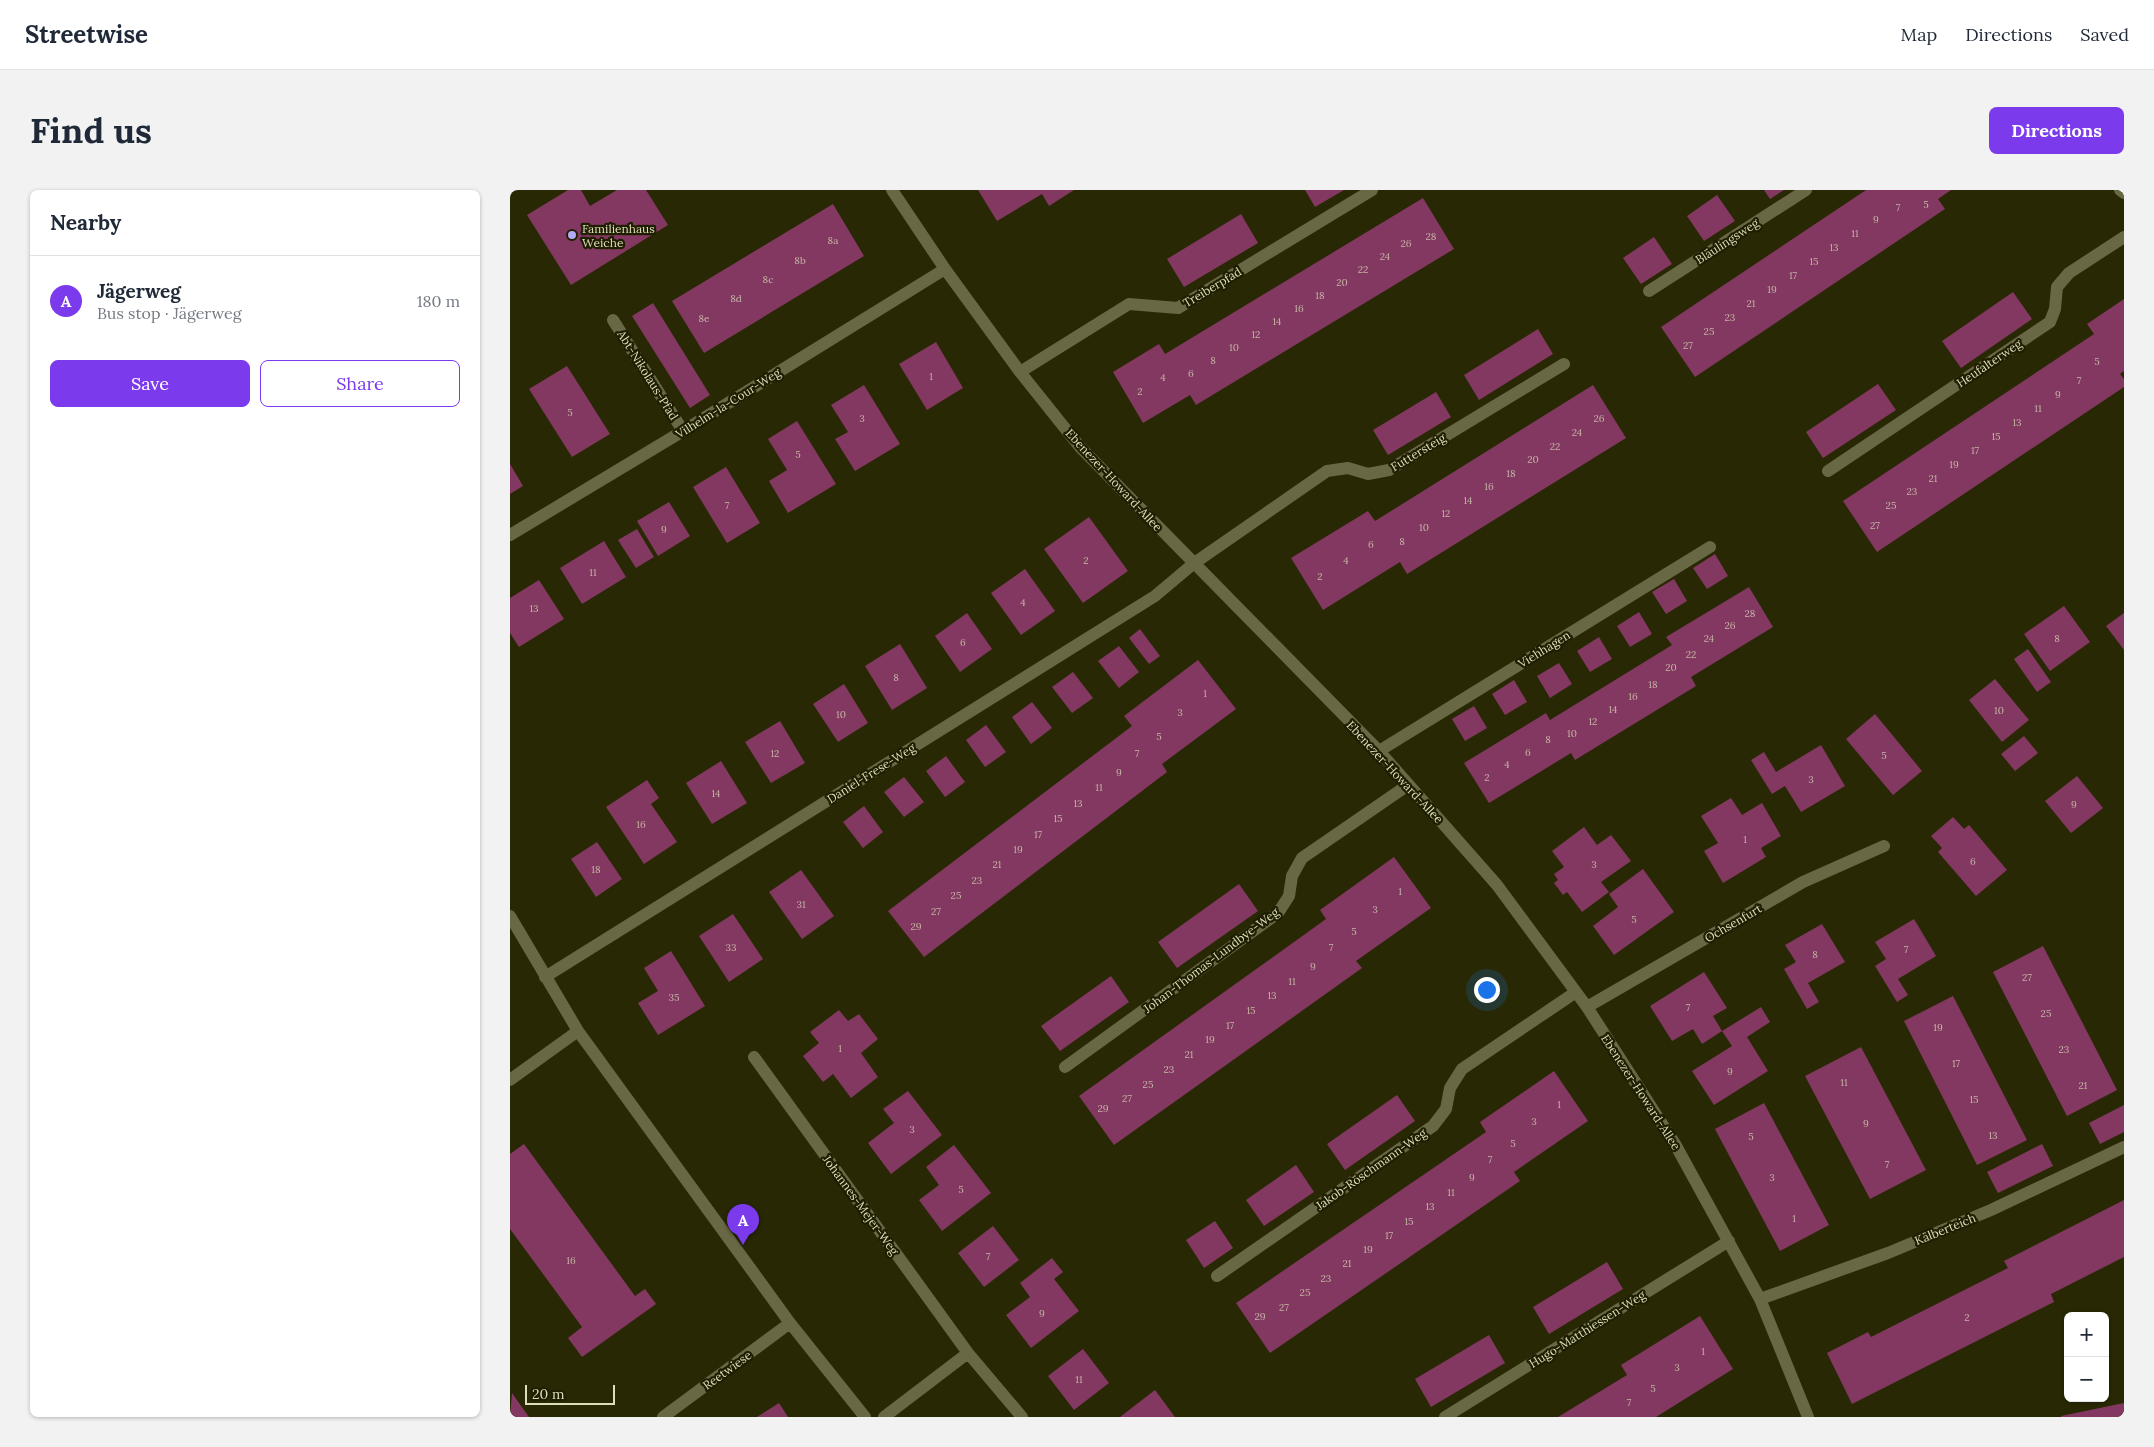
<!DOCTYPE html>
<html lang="en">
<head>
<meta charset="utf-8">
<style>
  :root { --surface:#fff; --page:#f2f2f3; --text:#1f2937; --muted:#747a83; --line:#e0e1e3; --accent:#7c3aed }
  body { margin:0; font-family:Lora,serif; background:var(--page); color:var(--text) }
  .controls { position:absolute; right:15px; bottom:15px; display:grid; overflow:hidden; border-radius:8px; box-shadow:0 1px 4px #0004 }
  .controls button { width:45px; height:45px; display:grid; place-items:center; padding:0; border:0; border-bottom:1px solid var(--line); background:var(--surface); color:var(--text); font:25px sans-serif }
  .scale { position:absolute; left:15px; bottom:12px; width:90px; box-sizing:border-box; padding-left:5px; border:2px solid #dddebc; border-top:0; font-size:14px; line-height:18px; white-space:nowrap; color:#dddebc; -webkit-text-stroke:4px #1f1e00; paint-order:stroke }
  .you { position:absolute; left:976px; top:799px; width:18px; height:18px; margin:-12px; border:4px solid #fff; border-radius:50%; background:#1a73e8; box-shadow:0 0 0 8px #1a73e833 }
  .badge { display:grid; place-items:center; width:32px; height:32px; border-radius:50%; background:var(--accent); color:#fff; font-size:16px; font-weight:700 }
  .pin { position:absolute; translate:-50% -41px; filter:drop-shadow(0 1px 2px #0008) }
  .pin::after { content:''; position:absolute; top:26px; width:18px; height:15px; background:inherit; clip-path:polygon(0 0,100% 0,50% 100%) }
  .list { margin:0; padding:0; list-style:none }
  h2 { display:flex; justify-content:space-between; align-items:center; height:65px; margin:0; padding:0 20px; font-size:21px }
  h2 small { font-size:16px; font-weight:400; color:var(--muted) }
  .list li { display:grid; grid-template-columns:32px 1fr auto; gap:15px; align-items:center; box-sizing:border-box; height:90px; padding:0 20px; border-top:1px solid var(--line) }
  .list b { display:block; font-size:19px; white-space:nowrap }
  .list p { margin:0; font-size:16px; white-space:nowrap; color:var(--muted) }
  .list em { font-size:16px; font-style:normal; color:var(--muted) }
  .actions { display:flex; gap:10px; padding:15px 20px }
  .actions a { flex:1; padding:11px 0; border:1px solid var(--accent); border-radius:8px; text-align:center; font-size:18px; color:var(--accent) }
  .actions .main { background:var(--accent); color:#fff }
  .map { position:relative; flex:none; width:1614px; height:1227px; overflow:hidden; border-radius:8px }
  header { display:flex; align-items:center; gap:30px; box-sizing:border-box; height:70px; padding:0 25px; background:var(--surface); border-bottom:1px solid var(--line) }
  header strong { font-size:24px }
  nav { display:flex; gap:28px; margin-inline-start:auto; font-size:18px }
  .intro { display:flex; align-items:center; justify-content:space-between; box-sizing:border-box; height:120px; padding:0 30px }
  h1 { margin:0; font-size:35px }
  .button { padding:12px 22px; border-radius:8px; background:var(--accent); color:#fff; font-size:18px; font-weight:700 }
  main { display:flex; gap:30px; padding:0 30px }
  aside { flex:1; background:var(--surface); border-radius:8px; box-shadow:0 1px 4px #0004 }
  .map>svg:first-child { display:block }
</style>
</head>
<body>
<header>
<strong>Streetwise</strong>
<nav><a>Map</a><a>Directions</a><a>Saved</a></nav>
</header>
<div class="intro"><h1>Find us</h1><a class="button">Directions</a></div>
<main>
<aside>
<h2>Nearby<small></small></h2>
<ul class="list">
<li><span class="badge">A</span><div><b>Jägerweg</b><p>Bus stop · Jägerweg</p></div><em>180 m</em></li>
</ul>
<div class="actions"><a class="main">Save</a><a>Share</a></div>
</aside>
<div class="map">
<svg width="1614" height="1227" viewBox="0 0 1614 1227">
  <rect width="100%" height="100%" fill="#292804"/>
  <path fill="#823860" d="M58,0H71L80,16L107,0H136L158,35L61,95L17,25Z
    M468,0H564L539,16L532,4L487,31Z
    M795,0H834L805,17Z
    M1254,0H1274L1260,9Z
    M1356,0H1441L1428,9L1435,19L1185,187L1151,137Z
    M1207,5L1225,31L1194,51L1177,26Z
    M913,8L944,59L686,215L680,205L633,233L603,182L649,154L655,164Z
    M323,14L354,66L194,163L162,111Z
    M731,24L748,53L674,97L657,69Z
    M1144,47L1162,74L1131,94L1113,68Z
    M1503,102L1522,129L1451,178L1432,151Z
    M1614,109V181L1610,184L1614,189V197L1367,362L1333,311L1584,144L1577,134Z
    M143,113L200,205L180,218L122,126Z
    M1028,139L1043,164L969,210L954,185Z
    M426,152L453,198L417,220L389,174Z
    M57,176L100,244L62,267L19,199Z
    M1368,194L1386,220L1313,268L1296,242Z
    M354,195L390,254L345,281L325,249L338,242L321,215Z
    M1083,195L1116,248L897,384L890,372L813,420L781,368L858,321L865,331Z
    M926,202L941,227L878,265L863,240Z
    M287,231L326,294L278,323L259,291L277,280L258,249Z
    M0,274L13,296L0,304Z
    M216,277L250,333L217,353L183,297Z
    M159,312L180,346L148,366L127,331Z
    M579,327L618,381L573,413L534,359Z
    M127,339L144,367L126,378L108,350Z
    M94,351L116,387L72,414L50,378Z
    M1205,364L1218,386L1197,399L1183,378Z
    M515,379L545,421L511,445L481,403Z
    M1164,389L1177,411L1156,424L1142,402Z
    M29,390L54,429L9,457L0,443V408Z
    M1239,397L1263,437L1181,487L1186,496L1065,570L1061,563L979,613L954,573L1036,523L1040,530L1162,455L1156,447Z
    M1554,416L1580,452L1540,481L1514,444Z
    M1129,422L1142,444L1120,457L1107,436Z
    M457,423L482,459L450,482L425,446Z
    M1614,423V460L1596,436Z
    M630,439L650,466L639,474L619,448Z
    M1089,447L1102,469L1080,482L1067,461Z
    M390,454L417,498L382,520L355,476Z
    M609,456L629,482L609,498L588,471Z
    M1518,459L1541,492L1527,502L1504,469Z
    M688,470L726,519L652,574L657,582L414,767L378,721L622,536L614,526Z
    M1049,473L1062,494L1040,508L1027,486Z
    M563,482L583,508L562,523L542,497Z
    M1485,489L1519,530L1492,552L1459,510Z
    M1004,490L1017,512L995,525L982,504Z
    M334,494L358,533L328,552L303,514Z
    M522,512L542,538L521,554L502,527Z
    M964,516L977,538L955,551L942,529Z
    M1365,524L1412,581L1383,605L1336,549Z
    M270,531L295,573L261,593L235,552Z
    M476,535L496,562L475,577L456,550Z
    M1514,546L1528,563L1505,581L1491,564Z
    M1311,555L1335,596L1291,622L1275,596L1262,604L1241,570L1254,562L1266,582Z
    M436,566L455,592L435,607L416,581Z
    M211,571L237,613L202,634L176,593Z
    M1567,586L1593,618L1561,643L1535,611Z
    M394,587L414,612L394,627L374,602Z
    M137,590L149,608L141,614L167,652L134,674L96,617Z
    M1221,608L1232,625L1252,613L1271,646L1251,658L1256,667L1213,693L1194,661L1208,653L1191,626Z
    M354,616L373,642L353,658L333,632Z
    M1443,627L1454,639L1459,635L1497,680L1466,706L1428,662L1432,658L1421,646Z
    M1074,637L1087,655L1101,645L1121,671L1091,692L1099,702L1072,722L1057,702L1053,705L1044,693L1048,690L1044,684L1054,677L1042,661Z
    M87,652L112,689L86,707L61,669Z
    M884,667L921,718L846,771L852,778L604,955L569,906L816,729L810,720Z
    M1133,679L1164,722L1104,765L1083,736L1108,717L1099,704Z
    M291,680L324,726L292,749L259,702Z
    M729,694L748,721L667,778L648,752Z
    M223,724L253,769L219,792L189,746Z
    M1404,729L1426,766L1388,789L1398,805L1387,812L1365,776L1376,769L1365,752Z
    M1312,734L1335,772L1298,793L1309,812L1297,819L1274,779L1286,772L1275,755Z
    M1533,756L1607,900L1557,926L1483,782Z
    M161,761L195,816L148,845L128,813L148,801L134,778Z
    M1194,782L1217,818L1203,826L1212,841L1251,817L1260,832L1237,847L1258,881L1204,915L1182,881L1222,856L1212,841L1192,854L1183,839L1162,851L1140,816Z
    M601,786L619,812L550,861L531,836Z
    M1443,806L1517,950L1467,975L1394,831Z
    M329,820L338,831L349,824L368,849L351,863L368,887L341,908L323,884L313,892L293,866L309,853L300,842Z
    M1351,857L1416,980L1360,1009L1295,886Z
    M1044,881L1078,931L1004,982L1010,991L760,1163L726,1113L976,942L970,932Z
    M398,901L432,945L381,984L358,953L384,933L373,919Z
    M887,905L905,931L835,980L817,954Z
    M1254,913L1319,1035L1270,1061L1205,939Z
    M1614,915V942L1590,954L1579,933Z
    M14,954L125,1106L135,1099L146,1114L72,1167L58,1148L72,1137L0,1039V964Z
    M1532,954L1543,976L1488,1003L1477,982Z
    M444,955L481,1003L432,1041L409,1010L429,995L416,977Z
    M786,975L804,1002L754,1036L736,1010Z
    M1614,1010V1067L1541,1104L1544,1112L1342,1214L1317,1163L1358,1142L1361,1147L1498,1078L1494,1071Z
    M705,1031L723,1058L694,1078L676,1050Z
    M483,1036L509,1070L474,1097L448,1063Z
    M542,1068L553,1082L544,1089L569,1121L521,1158L496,1125L520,1107L510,1093Z
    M1097,1072L1113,1099L1039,1144L1023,1117Z
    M1190,1126L1223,1179L1146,1227H1048L1117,1185L1111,1175Z
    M979,1145L995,1173L921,1217L905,1189Z
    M573,1159L599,1193L564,1220L538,1186Z
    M645,1200L665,1227H610Z
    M2,1203L19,1227H0Z
    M269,1213L278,1227H247Z
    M1614,1213V1227H1551V1226Z"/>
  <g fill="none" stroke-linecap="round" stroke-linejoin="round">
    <path stroke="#686845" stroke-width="12" d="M382,0L435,79L510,182L570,257L869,561L987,695L1077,817L1165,954L1250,1109L1298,1227
      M1610,0L1614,3
      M1139,101L1296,0
      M103,130L173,241
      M510,182L619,114L668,118L862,0
      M1318,281L1540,132L1545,119L1547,97L1559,83L1614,47
      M0,345L173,241L435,79
      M869,561L1200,357
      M0,726L68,841L280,1133L355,1227
      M35,787L645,406L683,374L817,281L838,278L858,284L879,280L1054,174
      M1077,817L1293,692L1374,656
      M244,867L458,1163L512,1227
      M555,877L768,723L779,706L782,686L792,668L898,595
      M0,890L68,841
      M707,1086L923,936L936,919L940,898L952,879L1066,802
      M1250,1109L1378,1063L1481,1020L1614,957
      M153,1227L280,1133
      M374,1227L458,1163
      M935,1227L1219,1051"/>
  </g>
  <circle fill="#b4acf9" stroke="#1f1e00" stroke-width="2" cx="62" cy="45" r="5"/>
  <g text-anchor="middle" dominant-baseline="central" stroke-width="4.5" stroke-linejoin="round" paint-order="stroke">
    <g font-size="10" fill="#c6b4a5">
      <text x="1416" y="14">5</text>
      <text x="1388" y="17">7</text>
      <text x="1366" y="29">9</text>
      <text x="1345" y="43">11</text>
      <text x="921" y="46">28</text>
      <text x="323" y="50">8a</text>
      <text x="896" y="53">26</text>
      <text x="1324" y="57">13</text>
      <text x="875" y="66">24</text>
      <text x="290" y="70">8b</text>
      <text x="1304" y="71">15</text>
      <text x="853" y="79">22</text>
      <text x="1283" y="85">17</text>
      <text x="258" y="89">8c</text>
      <text x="832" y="92">20</text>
      <text x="1262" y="99">19</text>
      <text x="810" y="105">18</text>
      <text x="226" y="108">8d</text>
      <text x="1241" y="113">21</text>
      <text x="789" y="118">16</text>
      <text x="1220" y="127">23</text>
      <text x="194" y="128">8e</text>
      <text x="767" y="131">14</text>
      <text x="1199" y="141">25</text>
      <text x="746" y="144">12</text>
      <text x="1178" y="155">27</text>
      <text x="724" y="157">10</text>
      <text x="703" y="170">8</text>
      <text x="1587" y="171">5</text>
      <text x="681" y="183">6</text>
      <text x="421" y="186">1</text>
      <text x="653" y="187">4</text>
      <text x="1569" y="190">7</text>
      <text x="630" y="201">2</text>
      <text x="1548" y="204">9</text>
      <text x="1528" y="218">11</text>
      <text x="60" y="222">5</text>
      <text x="352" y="228">3</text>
      <text x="1089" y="228">26</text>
      <text x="1507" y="232">13</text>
      <text x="1067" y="242">24</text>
      <text x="1486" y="246">15</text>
      <text x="1045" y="256">22</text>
      <text x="1465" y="260">17</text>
      <text x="288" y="264">5</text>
      <text x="1023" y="269">20</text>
      <text x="1444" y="274">19</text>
      <text x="1001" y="283">18</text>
      <text x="1423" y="288">21</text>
      <text x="979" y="296">16</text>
      <text x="1402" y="301">23</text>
      <text x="958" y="310">14</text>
      <text x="217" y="315">7</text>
      <text x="1381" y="315">25</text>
      <text x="936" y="323">12</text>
      <text x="1365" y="335">27</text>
      <text x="914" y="337">10</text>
      <text x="154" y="339">9</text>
      <text x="892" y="351">8</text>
      <text x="861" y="354">6</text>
      <text x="576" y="370">2</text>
      <text x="836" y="370">4</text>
      <text x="83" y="382">11</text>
      <text x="810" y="386">2</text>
      <text x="513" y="412">4</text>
      <text x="24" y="418">13</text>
      <text x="1240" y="423">28</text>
      <text x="1220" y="435">26</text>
      <text x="1199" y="448">24</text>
      <text x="1547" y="448">8</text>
      <text x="453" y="452">6</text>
      <text x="1181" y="464">22</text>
      <text x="1161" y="477">20</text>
      <text x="386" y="487">8</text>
      <text x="1143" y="494">18</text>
      <text x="695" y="503">1</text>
      <text x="1123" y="506">16</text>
      <text x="1103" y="519">14</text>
      <text x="1489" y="520">10</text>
      <text x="670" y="522">3</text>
      <text x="331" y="524">10</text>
      <text x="1083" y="531">12</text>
      <text x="1062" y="543">10</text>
      <text x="649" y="546">5</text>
      <text x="1038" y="549">8</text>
      <text x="1018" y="562">6</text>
      <text x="265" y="563">12</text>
      <text x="627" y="563">7</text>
      <text x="1374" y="565">5</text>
      <text x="997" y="574">4</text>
      <text x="609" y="582">9</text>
      <text x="977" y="587">2</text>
      <text x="1301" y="589">3</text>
      <text x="589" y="597">11</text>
      <text x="206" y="603">14</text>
      <text x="568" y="613">13</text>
      <text x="1564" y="614">9</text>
      <text x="548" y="628">15</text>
      <text x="131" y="634">16</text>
      <text x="528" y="644">17</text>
      <text x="1235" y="649">1</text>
      <text x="508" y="659">19</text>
      <text x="1463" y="671">6</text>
      <text x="487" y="674">21</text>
      <text x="1084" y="674">3</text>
      <text x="86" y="679">18</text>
      <text x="467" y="690">23</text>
      <text x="890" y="701">1</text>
      <text x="446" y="705">25</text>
      <text x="291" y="714">31</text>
      <text x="865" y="719">3</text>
      <text x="426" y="721">27</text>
      <text x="1124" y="729">5</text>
      <text x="406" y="736">29</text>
      <text x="844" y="741">5</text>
      <text x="221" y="757">33</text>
      <text x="821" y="757">7</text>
      <text x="1396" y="759">7</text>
      <text x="1305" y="764">8</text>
      <text x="803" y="776">9</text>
      <text x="1517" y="787">27</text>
      <text x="782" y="791">11</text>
      <text x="762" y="805">13</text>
      <text x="164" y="807">35</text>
      <text x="1178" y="817">7</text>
      <text x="741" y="820">15</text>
      <text x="1536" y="823">25</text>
      <text x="720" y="835">17</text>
      <text x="1428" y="837">19</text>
      <text x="700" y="849">19</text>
      <text x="330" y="858">1</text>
      <text x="1554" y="859">23</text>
      <text x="679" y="864">21</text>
      <text x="1446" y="873">17</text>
      <text x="659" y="879">23</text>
      <text x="1220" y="881">9</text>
      <text x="1334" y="892">11</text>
      <text x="638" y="894">25</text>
      <text x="1573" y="895">21</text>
      <text x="617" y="908">27</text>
      <text x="1464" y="909">15</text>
      <text x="1049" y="914">1</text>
      <text x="593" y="918">29</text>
      <text x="1024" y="931">3</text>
      <text x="1356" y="933">9</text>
      <text x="402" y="939">3</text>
      <text x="1483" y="945">13</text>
      <text x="1241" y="946">5</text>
      <text x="1003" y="953">5</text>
      <text x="980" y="969">7</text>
      <text x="1377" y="974">7</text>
      <text x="962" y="987">9</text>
      <text x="1262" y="987">3</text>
      <text x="451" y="999">5</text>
      <text x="941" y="1002">11</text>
      <text x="920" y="1016">13</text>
      <text x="1284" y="1028">1</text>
      <text x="899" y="1031">15</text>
      <text x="879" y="1045">17</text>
      <text x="858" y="1059">19</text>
      <text x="478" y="1066">7</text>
      <text x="61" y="1070">16</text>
      <text x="837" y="1073">21</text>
      <text x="816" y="1088">23</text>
      <text x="795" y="1102">25</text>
      <text x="774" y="1117">27</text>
      <text x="532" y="1123">9</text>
      <text x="750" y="1126">29</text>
      <text x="1457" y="1127">2</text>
      <text x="1193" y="1161">1</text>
      <text x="1167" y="1177">3</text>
      <text x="569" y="1189">11</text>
      <text x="1143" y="1198">5</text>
      <text x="1119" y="1212">7</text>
    </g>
    <g font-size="12" fill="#dddebc" stroke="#1f1e00" text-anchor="start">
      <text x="72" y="38">Familienhaus<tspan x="72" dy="14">Weiche</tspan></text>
    </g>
    <g font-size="12" fill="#dddebc" stroke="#1f1e00">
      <text transform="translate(1217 51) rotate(-33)">Bläulingsweg</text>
      <text transform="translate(702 97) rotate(-31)">Treiberpfad</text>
      <text transform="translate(1479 173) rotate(-34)">Heufalterweg</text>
      <text transform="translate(138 185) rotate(58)">Abt-Nikolaus-Pfad</text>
      <text transform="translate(218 213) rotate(-32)">Vilhelm-la-Cour-Weg</text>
      <text transform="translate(908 262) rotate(-31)">Futtersteig</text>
      <text transform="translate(604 290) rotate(47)">Ebenezer-Howard-Allee</text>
      <text transform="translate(1034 459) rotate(-32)">Viehhagen</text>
      <text transform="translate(885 582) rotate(47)">Ebenezer-Howard-Allee</text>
      <text transform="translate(361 583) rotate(-32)">Daniel-Frese-Weg</text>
      <text transform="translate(1223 733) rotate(-30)">Ochsenfurt</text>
      <text transform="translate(701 770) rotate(-37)">Johan-Thomas-Lundbye-Weg</text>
      <text transform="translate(1131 902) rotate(57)">Ebenezer-Howard-Allee</text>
      <text transform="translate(861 979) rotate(-35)">Jakob-Röschmann-Weg</text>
      <text transform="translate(351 1015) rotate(54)">Johannes-Mejer-Weg</text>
      <text transform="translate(1435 1039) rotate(-22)">Kälberteich</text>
      <text transform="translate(1077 1139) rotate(-32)">Hugo-Matthiessen-Weg</text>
      <text transform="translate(217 1180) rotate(-36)">Reetwiese</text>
    </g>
  </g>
</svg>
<div class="controls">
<button>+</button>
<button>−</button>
</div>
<div class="scale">20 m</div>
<div class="you"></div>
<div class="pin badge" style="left:233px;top:1055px">A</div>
</div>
</main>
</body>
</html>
